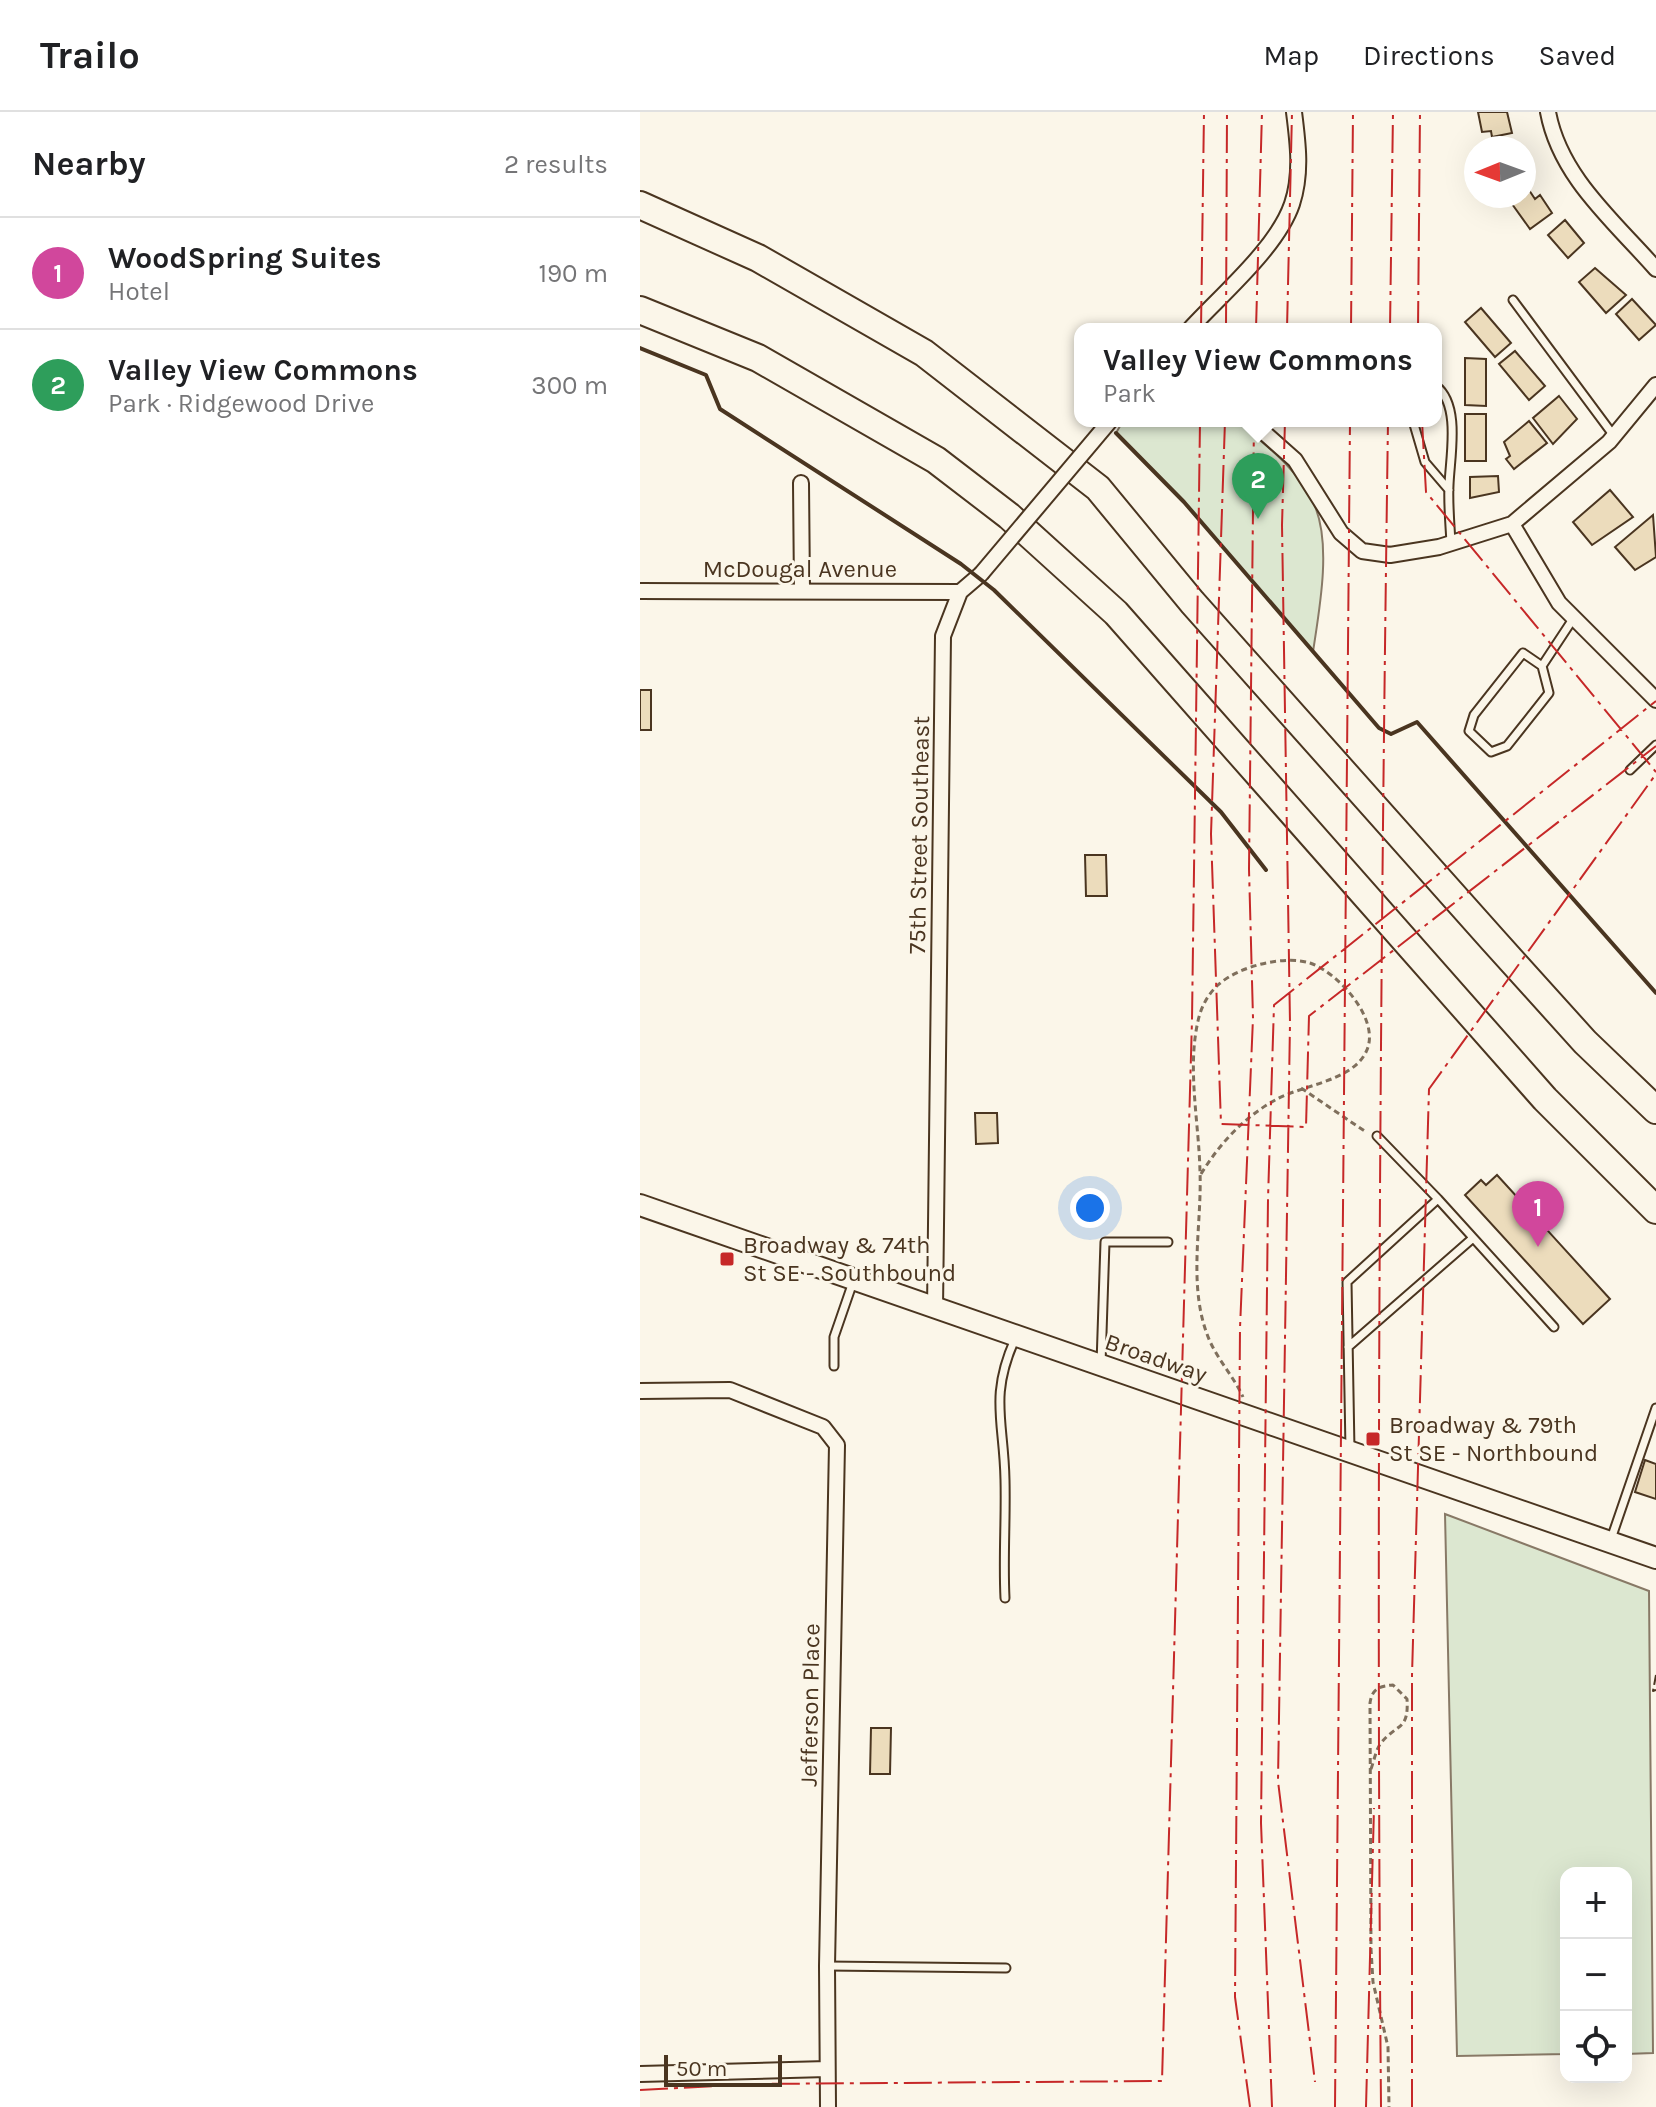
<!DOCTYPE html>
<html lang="en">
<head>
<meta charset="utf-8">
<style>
  :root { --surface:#fff; --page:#f6f6f6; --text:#202124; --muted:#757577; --line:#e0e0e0; --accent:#c62828 }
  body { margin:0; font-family:Karla,sans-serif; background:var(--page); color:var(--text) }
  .controls { position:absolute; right:24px; bottom:24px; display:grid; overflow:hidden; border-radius:16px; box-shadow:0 8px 32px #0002 }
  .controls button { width:72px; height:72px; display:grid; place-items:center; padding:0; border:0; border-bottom:2px solid var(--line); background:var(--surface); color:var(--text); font:40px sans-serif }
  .compass { position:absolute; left:824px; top:24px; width:72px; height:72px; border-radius:50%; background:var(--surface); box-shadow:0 8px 32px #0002; rotate:269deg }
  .scale { position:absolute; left:24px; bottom:20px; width:118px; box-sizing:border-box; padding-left:8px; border:4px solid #4a3520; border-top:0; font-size:22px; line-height:28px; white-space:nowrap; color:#4a3520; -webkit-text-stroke:6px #fbf6e9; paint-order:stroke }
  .you { position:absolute; left:450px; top:1096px; width:28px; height:28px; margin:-20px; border:6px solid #fff; border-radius:50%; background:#1a73e8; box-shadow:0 0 0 12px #1a73e833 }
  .badge { display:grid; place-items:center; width:52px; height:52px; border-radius:50%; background:var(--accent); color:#fff; font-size:26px; font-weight:700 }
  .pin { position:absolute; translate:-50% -66px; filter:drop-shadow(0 2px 4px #0008) }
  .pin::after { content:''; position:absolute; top:42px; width:28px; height:24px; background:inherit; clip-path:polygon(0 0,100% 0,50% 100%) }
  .popup { position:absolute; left:434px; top:211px; width:368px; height:104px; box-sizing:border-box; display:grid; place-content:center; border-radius:16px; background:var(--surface); filter:drop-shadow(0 2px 6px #0005); font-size:26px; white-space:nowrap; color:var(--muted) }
  .popup b { font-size:30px; color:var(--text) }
  .popup::after { content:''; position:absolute; left:50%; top:100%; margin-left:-16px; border:16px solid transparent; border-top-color:var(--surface) }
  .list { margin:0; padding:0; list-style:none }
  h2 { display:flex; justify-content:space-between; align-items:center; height:104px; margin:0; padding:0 32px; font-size:34px }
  h2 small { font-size:26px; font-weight:400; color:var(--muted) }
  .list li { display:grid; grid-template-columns:52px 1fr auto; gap:24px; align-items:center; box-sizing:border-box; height:112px; padding:0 32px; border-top:2px solid var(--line) }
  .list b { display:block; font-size:30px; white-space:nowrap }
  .list p { margin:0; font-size:26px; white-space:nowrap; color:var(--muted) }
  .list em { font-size:26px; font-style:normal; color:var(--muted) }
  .icon { flex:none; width:44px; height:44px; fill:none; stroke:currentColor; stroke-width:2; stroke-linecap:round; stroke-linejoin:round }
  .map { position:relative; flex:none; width:1016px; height:1995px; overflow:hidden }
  header { display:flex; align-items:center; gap:48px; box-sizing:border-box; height:112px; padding:0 40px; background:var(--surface); border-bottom:2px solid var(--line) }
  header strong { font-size:38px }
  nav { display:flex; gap:44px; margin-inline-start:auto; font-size:28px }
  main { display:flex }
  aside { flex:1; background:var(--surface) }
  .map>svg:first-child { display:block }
</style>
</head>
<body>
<header>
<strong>Trailo</strong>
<nav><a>Map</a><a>Directions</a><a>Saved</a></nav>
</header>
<main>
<aside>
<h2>Nearby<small>2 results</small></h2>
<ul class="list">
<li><span class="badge" style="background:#d1479c">1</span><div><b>WoodSpring Suites</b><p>Hotel</p></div><em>190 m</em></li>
<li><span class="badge" style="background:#2e9e5b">2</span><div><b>Valley View Commons</b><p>Park · Ridgewood Drive</p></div><em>300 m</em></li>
</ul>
</aside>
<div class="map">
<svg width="1016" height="1995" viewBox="0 0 1016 1995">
  <rect width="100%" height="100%" fill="#fbf6e9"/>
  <path fill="#dce7d0" stroke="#887966" stroke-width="2" d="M483,309H597C626,333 663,361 676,397C691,437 679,499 673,540L544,390L476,321Z
    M805,1402L1009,1479L1013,1941L986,1942V1761H926V1942L817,1944Z"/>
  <path fill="#ecdcbc" stroke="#4a3520" stroke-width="2" d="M838,0H867L872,21L852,25L851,19L842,20Z
    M885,72L895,87L900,83L912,101L890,117L867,85L884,84Z
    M925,108L944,131L928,146L908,123Z
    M955,156L986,183L966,201L939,170Z
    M992,187L1016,213L999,228L976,202Z
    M841,196L871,231L855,245L825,210Z
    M875,239L905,274L889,288L859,252Z
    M825,246L846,247V294L825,293Z
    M919,284L937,307L913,332L893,306Z
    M825,302H846V349H825Z
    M889,309L907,331L874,357L866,347L870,344L864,330Z
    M858,364L859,380L830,386V365Z
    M970,378L993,405L952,433L933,410Z
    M1013,403L1016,445L995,458L975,435Z
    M0,578H11V618H0Z
    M445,743H466L467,784H446Z
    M335,1001H357L358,1031L336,1032Z
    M857,1063L970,1187L943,1212L825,1083L841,1068L846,1073Z
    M1005,1348L1016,1352V1387L995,1380Z
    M231,1616H251L250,1662H230Z"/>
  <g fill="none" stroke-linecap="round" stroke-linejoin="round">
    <defs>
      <path id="lane" d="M873,188L974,324
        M796,274C821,293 810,345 809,373C808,392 810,412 811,431
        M773,309L785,350L809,378
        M902,554L909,581L867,634L851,640L829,619L834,603L883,541L902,554L933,507
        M990,658L1016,633
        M737,1024L798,1087
        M708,1235L833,1126
        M461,1252L465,1130H528
        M194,1254V1225L213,1170
        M710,1338L707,1170L798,1087L914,1215
        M971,1427L1016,1296
        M365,1486C363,1446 366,1407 365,1368C364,1309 349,1285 375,1227
        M187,1854L366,1856"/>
      <path id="street" d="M908,0C920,65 974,109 1016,157
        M550,217C581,183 637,136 652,92C662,62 658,31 654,0
        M611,309L655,348L701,421L722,439L750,443L799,435L872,412L969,330L1016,273
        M161,371L162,478
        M872,412L919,491L1016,588
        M0,479L320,480
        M295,1197L303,524L320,480L341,462
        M0,1279L90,1278L183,1315L197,1333L187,1854L188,1995
        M0,1962L187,1957"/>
      <path id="secondary" d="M0,1093L1016,1446"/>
      <path id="highway" d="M0,93L118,146L284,241L458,376L552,490L853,828L945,930L1016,998
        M0,198L118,246L296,348L369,404L476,501L905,987L1016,1098"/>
    </defs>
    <use href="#lane" stroke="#4a3520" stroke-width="11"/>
    <use href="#street" stroke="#4a3520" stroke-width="18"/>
    <use href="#secondary" stroke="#4a3520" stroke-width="24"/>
    <use href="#highway" stroke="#4a3520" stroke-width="30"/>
    <path stroke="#7f6f5c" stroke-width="3" stroke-dasharray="6 4" stroke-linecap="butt" d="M661,976L726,1020
      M561,1062C580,1031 604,1005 637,987C663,973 712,969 726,940C742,909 699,861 670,851C644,843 599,854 578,873C568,882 561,895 558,909C547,957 559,1011 560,1060C562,1112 548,1171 567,1222C575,1245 593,1263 603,1285
      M731,1657C734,1649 736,1637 741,1631C757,1611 769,1619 767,1587L753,1573C739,1574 732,1577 730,1591L731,1837L733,1870L748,1935L749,1995"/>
    <use href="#lane" stroke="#fbf6e9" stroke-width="7"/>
    <use href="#street" stroke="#fbf6e9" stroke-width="14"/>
    <use href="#secondary" stroke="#fbf6e9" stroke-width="20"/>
    <use href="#highway" stroke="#fbf6e9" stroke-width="26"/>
    <defs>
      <path id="street-bridge" d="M341,462L470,309"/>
    </defs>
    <use href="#street-bridge" stroke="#4a3520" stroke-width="18" stroke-linecap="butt"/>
    <use href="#street-bridge" stroke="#fbf6e9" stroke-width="14"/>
    <path stroke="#4a3520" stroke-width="2" stroke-dasharray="10 4" stroke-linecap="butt" d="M1016,1563L1013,1579L1016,1578"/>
    <path stroke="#4a3520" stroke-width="4" d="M0,236L66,263L80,297L321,452L354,478L581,700L626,758
      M476,321L544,390L739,616L751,622L777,610L1016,881"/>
    <path stroke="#c62828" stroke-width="2" stroke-dasharray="28 6 4 6" stroke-linecap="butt" d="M561,217L564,0
      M586,217L587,0
      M616,217L622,0
      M647,217L652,0
      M711,217L713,0
      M750,217L753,0
      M778,217L780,0
      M585,309L571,722L581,1012L666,1015L669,904L1016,634
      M645,309L642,413L650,911L638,1669L675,1970
      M782,309L786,380L1016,660
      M0,1978L114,1972L522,1969L552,908L560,309
      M610,1995L595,1885L600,1216L613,906L609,757L614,309
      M632,1995L621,1711L628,1087L634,893L1016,589
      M695,1995L710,309
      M726,1995L734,1696
      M741,1995C736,1433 740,871 748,309
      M772,1995V1563L789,977L1016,662"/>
  </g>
  <g fill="#c62828" stroke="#fbf6e9" stroke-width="3">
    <rect x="79" y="1139" width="16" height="16" rx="4"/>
    <rect x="725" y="1319" width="16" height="16" rx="4"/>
  </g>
  <g text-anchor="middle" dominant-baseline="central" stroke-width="6" stroke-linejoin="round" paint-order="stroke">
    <g font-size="24" fill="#4a3520" stroke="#fbf6e9">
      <text x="160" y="457">McDougal Avenue</text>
      <text transform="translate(279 723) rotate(-89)">75th Street Southeast</text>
      <text transform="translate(516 1246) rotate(19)">Broadway</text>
      <text transform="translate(170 1593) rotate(-89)">Jefferson Place</text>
    </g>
    <g font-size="24" fill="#4a3520" stroke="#fbf6e9" text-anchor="start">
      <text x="103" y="1133">Broadway &amp; 74th<tspan x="103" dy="28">St SE - Southbound</tspan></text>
      <text x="749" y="1313">Broadway &amp; 79th<tspan x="749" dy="28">St SE - Northbound</tspan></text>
    </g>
  </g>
</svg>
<div class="controls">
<button>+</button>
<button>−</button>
<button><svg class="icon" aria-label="locate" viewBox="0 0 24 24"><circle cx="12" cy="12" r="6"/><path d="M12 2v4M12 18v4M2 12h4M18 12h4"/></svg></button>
</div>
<svg class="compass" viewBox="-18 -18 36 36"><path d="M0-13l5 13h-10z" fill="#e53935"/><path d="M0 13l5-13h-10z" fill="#757577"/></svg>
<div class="scale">50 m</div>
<div class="you"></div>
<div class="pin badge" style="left:898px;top:1135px;background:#d1479c">1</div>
<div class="pin badge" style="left:618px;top:407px;background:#2e9e5b">2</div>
<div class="popup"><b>Valley View Commons</b>Park</div>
</div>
</main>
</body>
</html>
